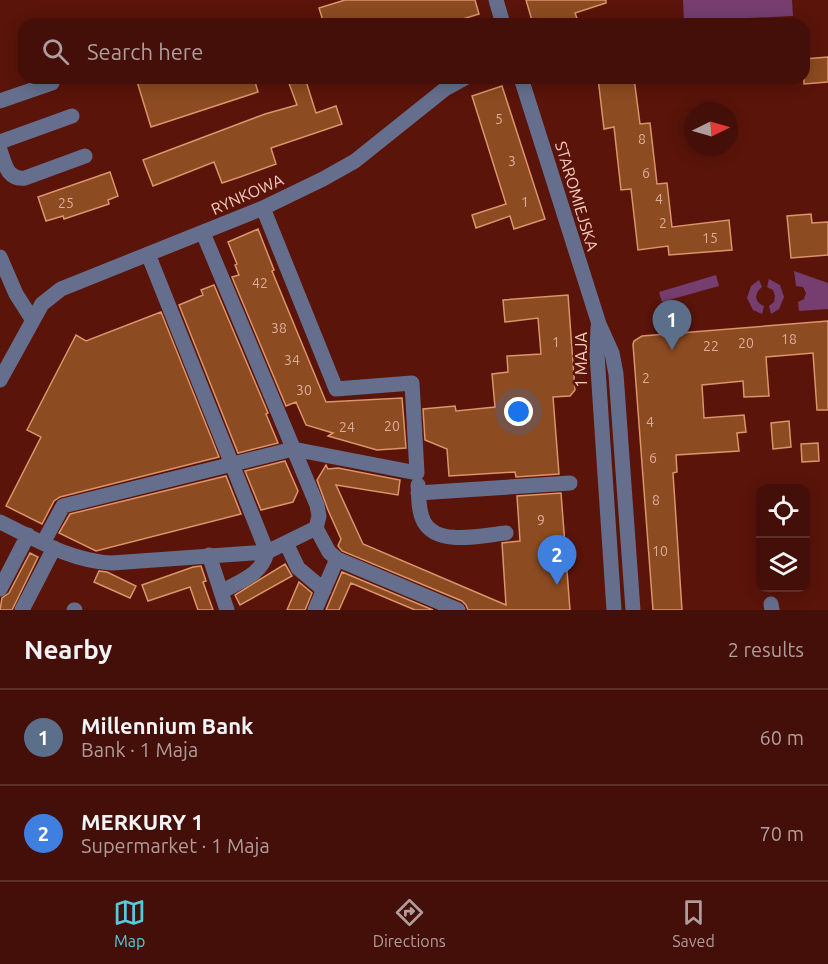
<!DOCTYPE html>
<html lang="en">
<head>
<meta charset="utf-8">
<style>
  :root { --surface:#440f08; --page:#4e1d16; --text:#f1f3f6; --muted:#af9c9c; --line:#5c2f29; --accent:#55cade }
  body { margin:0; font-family:Ubuntu,sans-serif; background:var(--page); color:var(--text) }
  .controls { position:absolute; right:18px; bottom:18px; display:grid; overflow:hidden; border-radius:12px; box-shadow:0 3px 15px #0003 }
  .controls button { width:54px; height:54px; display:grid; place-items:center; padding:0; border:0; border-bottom:2px solid var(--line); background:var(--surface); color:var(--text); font:30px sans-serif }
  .compass { position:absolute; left:684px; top:102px; width:54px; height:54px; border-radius:50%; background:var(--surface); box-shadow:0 3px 15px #0003; rotate:85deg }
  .you { position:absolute; left:519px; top:412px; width:21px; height:21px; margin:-15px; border:4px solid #fff; border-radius:50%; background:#1a73e8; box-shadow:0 0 0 9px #1a73e833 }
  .badge { display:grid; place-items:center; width:39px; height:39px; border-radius:50%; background:var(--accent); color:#fff; font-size:20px; font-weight:700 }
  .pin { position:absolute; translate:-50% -50px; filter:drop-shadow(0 2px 3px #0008) }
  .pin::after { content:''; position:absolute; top:32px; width:21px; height:18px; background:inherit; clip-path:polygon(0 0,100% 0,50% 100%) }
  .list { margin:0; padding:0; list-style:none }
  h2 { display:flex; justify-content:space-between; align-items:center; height:78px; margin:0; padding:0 24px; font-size:26px }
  h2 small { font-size:20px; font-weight:400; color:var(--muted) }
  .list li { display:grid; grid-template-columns:39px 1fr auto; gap:18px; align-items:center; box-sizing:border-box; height:96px; padding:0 24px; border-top:2px solid var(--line) }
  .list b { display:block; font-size:22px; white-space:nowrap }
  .list p { margin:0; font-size:20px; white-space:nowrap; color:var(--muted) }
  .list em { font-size:20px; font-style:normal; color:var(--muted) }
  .icon { flex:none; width:33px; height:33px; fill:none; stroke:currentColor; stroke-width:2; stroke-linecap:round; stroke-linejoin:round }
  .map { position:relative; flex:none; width:828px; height:610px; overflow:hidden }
  .search { position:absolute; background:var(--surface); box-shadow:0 3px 15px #0003; left:18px; right:18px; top:18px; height:66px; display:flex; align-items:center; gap:15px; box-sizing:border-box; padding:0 21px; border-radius:18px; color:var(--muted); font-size:22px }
  .sheet { height:270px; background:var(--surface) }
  nav { display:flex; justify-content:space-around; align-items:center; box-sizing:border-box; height:84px; border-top:2px solid var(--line); background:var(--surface); font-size:16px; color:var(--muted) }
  nav a { display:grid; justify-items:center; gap:3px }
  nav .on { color:var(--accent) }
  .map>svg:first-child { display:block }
</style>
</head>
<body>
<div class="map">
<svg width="828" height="610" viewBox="0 0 828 610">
  <rect width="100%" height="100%" fill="#5a140a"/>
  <path fill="#753e6f" d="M683,0H792L793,16L684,21Z
    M794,271L828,283V309L799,311L798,302L804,299L806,293L803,287L796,286Z
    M716,275L719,286L662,302L659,292Z
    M769,279L780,285L784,297L779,309L771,314L769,306L774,302L775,296L773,290L767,287Z
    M759,280L762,287C754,293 754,302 764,306L762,314L753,310L747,298L751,286Z"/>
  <path fill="#8c4b21" stroke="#dc946a" stroke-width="1.5" d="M345,0H475L479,14L447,24H324L319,8Z
    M526,0H606V3L575,13L579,24H533Z
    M828,57V82L804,84V59Z
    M136,78H254L258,92L151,127Z
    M287,78H305L316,113L336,106L342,124L271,148L276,164L240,177L222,183L214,162L153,186L143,160L265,114L297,105Z
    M598,78H634L640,124L650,123L657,184L667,183L672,227L729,220L732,250L669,255L668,246L638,250L631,189L621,190L614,127L604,129Z
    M502,86L545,219L514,229L510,216L476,228L472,215L506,204L472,96Z
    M110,172L118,196L108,200L109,204L64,219L63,216L46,221L38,197Z
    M811,214L812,223L828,222V255L791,258L787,216Z
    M258,229L274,270L272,271L326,402L402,398L406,448L377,450L328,436L333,433L306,425L296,402L286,406L232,277L239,275L235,265L237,264L228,242Z
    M214,285L268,413L266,414L278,443L238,453L179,305L203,295L201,290Z
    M568,295L575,390L570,396L553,397L559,474L516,477L515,472L449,476L447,449L425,440L423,409L455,406L456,411L495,407L492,374L508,372L507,356L541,354L538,318L505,322L503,300Z
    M161,312L219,457L60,497L54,501L42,524L6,506L41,437L27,430L76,335L86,341Z
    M828,321V410H817L813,353L766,357L769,396L744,397L743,381L702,385L704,418L744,415L746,432L737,433L739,451L676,455L677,472L673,473L682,610H653L633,344L634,341L642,336Z
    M789,421L791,447L773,449L771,423Z
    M818,443L819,461L802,462L801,444Z
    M285,461L298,491L293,502L261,510L245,471Z
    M326,465L328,469L338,468L400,480L398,495L336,485L363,544L506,605L502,543L520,541L517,496L561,493L570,610H468L466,605L462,601L342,551L338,546L341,539L328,510L317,480Z
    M226,476L241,514L96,551L59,533L70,514Z
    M30,553L38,557L13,608L12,610H0L2,598L9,593Z
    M285,564L292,576L240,605L235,595Z
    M201,566L206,581L203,582L213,610H198L190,587L148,601L142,585L193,567Z
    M99,571L107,572L136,586L130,598L94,582Z
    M342,572L433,610H415L351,583L339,610H326Z
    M299,582L312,593L305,610H287Z"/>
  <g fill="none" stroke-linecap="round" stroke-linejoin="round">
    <path stroke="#656f8d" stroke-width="15" d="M496,0L503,24
      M521,78L599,324L612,353L616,374L633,610
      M0,101L52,83
      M0,142L72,116
      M0,150C5,164 7,180 25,178L85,156
      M148,254L267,552C262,575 240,581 221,592
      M0,257L16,294L32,319
      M598,327L597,354L614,610
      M0,380L42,304L61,289L263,208L323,179L355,161L445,89L465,78
      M418,485C419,497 418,511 424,522C438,547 483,535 506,533
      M418,493L570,483
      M0,522C37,540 71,561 112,563L267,552L316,528L319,516L317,505L203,233
      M43,543L63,506L293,449L417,473L412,383L336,389L263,208
      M286,543L298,568L324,590
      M209,555L227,610
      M337,559L458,610
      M0,589L28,535
      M771,604L772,610
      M22,610L54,548
      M74,610H75
      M315,610L337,559L329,552L316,528"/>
  </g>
  <g text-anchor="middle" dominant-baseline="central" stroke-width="5" stroke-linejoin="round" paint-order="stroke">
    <g font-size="14" fill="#ddac9a">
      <text x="499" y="119">5</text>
      <text x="642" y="139">8</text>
      <text x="512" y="161">3</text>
      <text x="646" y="173">6</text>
      <text x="659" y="199">4</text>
      <text x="525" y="202">1</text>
      <text x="66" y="203">25</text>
      <text x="663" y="223">2</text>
      <text x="710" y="238">15</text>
      <text x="260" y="283">42</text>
      <text x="279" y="328">38</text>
      <text x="789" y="339">18</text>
      <text x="556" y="342">1</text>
      <text x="746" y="343">20</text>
      <text x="711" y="346">22</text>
      <text x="292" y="360">34</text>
      <text x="646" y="378">2</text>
      <text x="304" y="390">30</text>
      <text x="650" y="422">4</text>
      <text x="392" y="426">20</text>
      <text x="347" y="427">24</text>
      <text x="653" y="458">6</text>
      <text x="656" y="500">8</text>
      <text x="541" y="520">9</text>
      <text x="660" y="551">10</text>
    </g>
    <g font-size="16" fill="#f8ccc3" stroke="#5a140a">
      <text transform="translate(247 194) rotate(-24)">RYNKOWA</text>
      <text transform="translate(577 196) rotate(73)">STAROMIEJSKA</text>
      <text transform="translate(581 360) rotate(-90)">1 MAJA</text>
    </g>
  </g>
</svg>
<div class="controls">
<button><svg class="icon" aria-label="locate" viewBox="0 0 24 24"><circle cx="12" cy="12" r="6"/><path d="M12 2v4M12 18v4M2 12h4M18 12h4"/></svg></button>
<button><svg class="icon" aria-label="layers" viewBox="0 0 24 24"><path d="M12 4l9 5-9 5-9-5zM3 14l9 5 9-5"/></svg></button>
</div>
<svg class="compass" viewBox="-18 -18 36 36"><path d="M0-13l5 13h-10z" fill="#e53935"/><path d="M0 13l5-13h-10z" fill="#af9c9c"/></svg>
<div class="you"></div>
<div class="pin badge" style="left:672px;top:350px;background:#5c6f8a">1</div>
<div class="pin badge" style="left:557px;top:585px;background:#3f7fe0">2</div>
<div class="search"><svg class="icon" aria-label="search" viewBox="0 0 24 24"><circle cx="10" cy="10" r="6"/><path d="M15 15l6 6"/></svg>Search here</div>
</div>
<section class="sheet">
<h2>Nearby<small>2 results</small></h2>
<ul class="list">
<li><span class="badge" style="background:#5c6f8a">1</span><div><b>Millennium Bank</b><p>Bank · 1 Maja</p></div><em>60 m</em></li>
<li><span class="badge" style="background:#3f7fe0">2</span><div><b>MERKURY 1</b><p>Supermarket · 1 Maja</p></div><em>70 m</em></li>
</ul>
</section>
<nav>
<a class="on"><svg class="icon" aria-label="map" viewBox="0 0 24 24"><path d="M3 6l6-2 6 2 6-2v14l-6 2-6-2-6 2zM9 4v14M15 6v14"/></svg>Map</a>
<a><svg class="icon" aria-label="directions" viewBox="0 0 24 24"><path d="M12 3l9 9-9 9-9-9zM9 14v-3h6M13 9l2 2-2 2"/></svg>Directions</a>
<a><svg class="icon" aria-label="saved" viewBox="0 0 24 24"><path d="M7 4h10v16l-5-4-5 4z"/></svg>Saved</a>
</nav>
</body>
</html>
